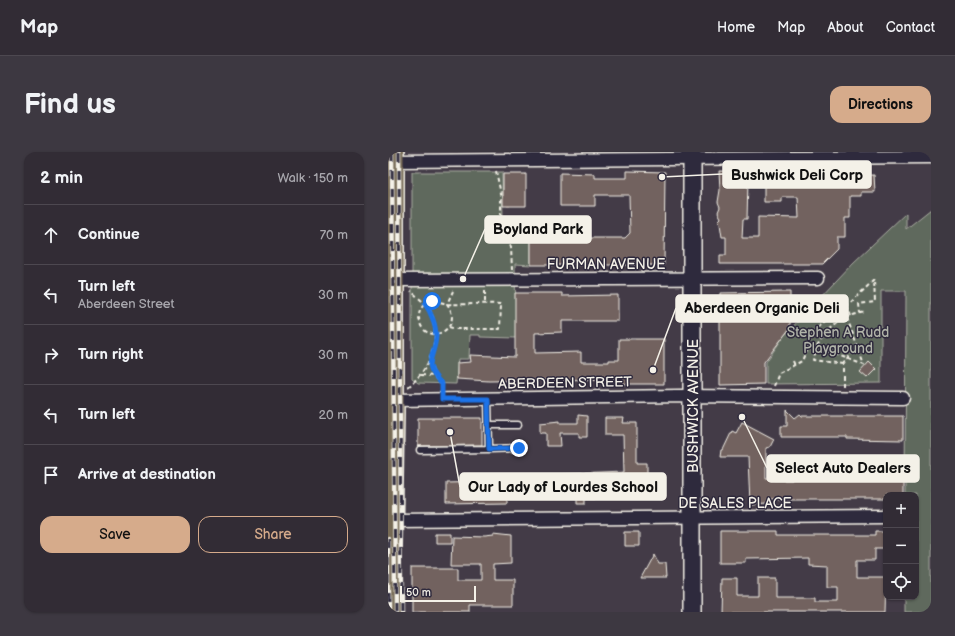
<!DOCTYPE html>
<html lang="en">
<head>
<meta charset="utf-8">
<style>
  :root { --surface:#322c35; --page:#3d3841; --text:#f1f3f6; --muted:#a8a7ad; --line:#4d4850; --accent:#d6ab8b }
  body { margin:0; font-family:"Balsamiq Sans",sans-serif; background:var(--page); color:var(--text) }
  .controls { position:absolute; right:12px; bottom:12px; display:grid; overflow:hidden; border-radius:8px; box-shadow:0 1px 3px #0004 }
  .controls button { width:36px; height:36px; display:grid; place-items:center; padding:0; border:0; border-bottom:1px solid var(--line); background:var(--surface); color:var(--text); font:20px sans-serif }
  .scale { position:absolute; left:12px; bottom:10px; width:76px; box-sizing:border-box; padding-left:4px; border:2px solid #f4f1e8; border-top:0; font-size:11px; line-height:14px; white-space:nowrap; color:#f4f1e8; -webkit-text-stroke:3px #2f2a3d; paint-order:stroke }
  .stop { position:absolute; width:12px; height:12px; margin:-9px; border:3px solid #1a73e8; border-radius:50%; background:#fff }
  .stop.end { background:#1a73e8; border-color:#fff; box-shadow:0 1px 4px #0008 }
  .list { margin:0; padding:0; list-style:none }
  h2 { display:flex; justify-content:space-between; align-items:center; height:52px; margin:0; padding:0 16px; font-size:17px }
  h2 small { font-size:13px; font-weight:400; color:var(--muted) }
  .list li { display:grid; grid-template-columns:26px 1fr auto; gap:12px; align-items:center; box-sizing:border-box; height:60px; padding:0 16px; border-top:1px solid var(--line) }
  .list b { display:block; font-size:15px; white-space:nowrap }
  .list p { margin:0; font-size:13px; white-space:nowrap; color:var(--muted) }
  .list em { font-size:13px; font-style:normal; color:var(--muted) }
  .actions { display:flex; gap:8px; padding:12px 16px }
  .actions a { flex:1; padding:9px 0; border:1px solid var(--accent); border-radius:12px; text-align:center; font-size:14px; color:var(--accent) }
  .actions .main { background:var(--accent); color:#111 }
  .icon { flex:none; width:22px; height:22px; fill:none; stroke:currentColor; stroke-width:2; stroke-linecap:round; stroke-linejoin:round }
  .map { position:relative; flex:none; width:543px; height:460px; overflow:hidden; border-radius:12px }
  header { display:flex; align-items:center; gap:24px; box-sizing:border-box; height:56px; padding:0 20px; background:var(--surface); border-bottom:1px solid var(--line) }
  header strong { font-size:19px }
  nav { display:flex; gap:22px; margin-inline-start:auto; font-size:14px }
  .intro { display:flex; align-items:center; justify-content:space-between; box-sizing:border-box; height:96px; padding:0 24px }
  h1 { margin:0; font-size:28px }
  .button { padding:10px 18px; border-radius:12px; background:var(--accent); color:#111; font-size:14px; font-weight:700 }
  main { display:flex; gap:24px; padding:0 24px }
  aside { flex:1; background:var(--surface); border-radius:12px; box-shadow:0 1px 3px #0004 }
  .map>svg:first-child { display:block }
</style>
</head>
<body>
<header>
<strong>Map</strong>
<nav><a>Home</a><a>Map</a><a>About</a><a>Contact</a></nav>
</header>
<div class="intro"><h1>Find us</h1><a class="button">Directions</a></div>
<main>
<aside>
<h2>2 min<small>Walk · 150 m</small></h2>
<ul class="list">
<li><svg class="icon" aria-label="ahead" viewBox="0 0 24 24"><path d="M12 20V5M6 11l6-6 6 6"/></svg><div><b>Continue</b></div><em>70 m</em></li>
<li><svg class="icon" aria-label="left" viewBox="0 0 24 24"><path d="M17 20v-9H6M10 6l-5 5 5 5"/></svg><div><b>Turn left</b><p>Aberdeen Street</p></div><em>30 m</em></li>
<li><svg class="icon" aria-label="right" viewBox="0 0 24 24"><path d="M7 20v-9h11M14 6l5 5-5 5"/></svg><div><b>Turn right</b></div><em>30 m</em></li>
<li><svg class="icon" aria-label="left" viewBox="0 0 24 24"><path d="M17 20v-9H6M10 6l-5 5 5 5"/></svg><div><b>Turn left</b></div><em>20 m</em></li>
<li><svg class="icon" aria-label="arrive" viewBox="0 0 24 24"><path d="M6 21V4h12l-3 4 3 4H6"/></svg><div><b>Arrive at destination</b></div></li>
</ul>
<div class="actions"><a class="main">Save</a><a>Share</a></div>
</aside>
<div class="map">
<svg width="543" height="460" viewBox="0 0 543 460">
  <rect width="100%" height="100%" fill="#433b47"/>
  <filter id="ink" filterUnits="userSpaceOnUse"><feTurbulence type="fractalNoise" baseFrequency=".025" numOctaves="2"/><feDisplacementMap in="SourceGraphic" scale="8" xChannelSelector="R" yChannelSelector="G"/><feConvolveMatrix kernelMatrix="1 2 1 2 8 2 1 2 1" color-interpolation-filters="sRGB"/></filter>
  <g filter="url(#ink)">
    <path fill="#5f695d" stroke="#aaada2" d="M24,20H114L115,66L143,65V113L127,112L128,186L92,185V183H82L81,207H70L68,232L30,231L24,226Z
      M543,57V460H516V445H528V343H517L518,139H493V231L378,232V210L396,184L465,111L518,61V77Z"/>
    <path fill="#72625f" stroke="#f4f1e8" d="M239,19L277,20L276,113H143V80L198,81V86H237L242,81L241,43H207V54H172V21L207,22V26H239Z
      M331,19L375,20V29H360L359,67H355L354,86H370V65L411,66L410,45H394V50H376V26L486,23L487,40H473V44H462V66H457V85H449V97L434,112H332V103H338V85H334L332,72L330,69L333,66L330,60L332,55L330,50L332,38Z
      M115,22H138V54H115Z
      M402,140V176L376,210V232L332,233V141Z
      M127,141H174V144L230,143V169H174V180L147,181V201L193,200V210H221V208H231V187H276V232H235V227L101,229L69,227V211L83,210L82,203L127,205Z
      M481,210L488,217L479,226L472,220Z
      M399,258L407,266L412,262L414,264H515V288L459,287V285H393V274H399Z
      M190,263L199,264V285H191V281H172L173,294H158V281H152V271L172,269V271H190Z
      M30,266H94V293L30,294Z
      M217,266H236L235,271H249V311H259V332H236V346H198V351H189V345L162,346V323L236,320L235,283H217Z
      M354,270L386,287L382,295L378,296V326H387V328H404V323L467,324H477V327H501V322H515V343H498V347H379V352L362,353L360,305H332L333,298H335L344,279L348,281Z
      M101,330V344H119V351L58,352V331Z
      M332,379H390V383H487V379H498V397H487V408H469V425H498L497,460H333L334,426H349V444H370V426H387V446H427V450H450V435H439V413L420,412V406L358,407V411H332Z
      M237,380H251V394H237Z
      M47,381H62V390H47Z
      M105,382L123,384V411L105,412V428H125V453H82V460H24V416H70V428H93V412H63L64,384L96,385L105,384Z
      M265,402L270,412H277L278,426H252Z"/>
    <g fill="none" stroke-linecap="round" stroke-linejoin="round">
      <defs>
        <path id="lane" d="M101,273H130
          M101,297L131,296
          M32,298L101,297L100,247"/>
        <path id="street" d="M6,9L543,5
          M6,128L430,126
          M7,248L292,244L515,246
          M4,368L498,364"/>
        <path id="secondary" d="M304,0V460"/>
        <path id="primary" d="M3,460L6,260V0"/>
      </defs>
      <use href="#lane" stroke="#f4f1e8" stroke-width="9"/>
      <use href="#street" stroke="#f4f1e8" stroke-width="15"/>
      <use href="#secondary" stroke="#f4f1e8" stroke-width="20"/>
      <use href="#primary" stroke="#f4f1e8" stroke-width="22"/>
      <path stroke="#f4f1e8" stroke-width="2" stroke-dasharray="4 3" stroke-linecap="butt" d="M108,19L113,42V75L123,95L124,118
        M97,139V152
        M459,154L463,164
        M459,166L476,213
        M61,175L68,177H112L113,152C95,151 78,153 60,152C54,151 48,148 42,150C30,153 28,167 35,177C48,191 75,173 59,152L65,139
        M429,195C439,176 456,163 478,160
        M419,196L428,199
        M405,209L407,214
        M41,210L46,224
        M455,212L425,208L429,195L476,213
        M33,223L46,224L54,232V236
        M386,234L391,221L414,209L424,184L431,175L444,162L459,154L486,128L487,150L471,152L472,161
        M455,234V212L469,195
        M20,235C42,217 55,187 42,159C38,151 29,145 23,139"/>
      <use href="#lane" stroke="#2f2a3d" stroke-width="6"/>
      <use href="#street" stroke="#2f2a3d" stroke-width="12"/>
      <use href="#secondary" stroke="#2f2a3d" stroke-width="17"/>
      <use href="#primary" stroke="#766a55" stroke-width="19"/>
      <defs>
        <path id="rail" d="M4,0L7,460
          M11,0L13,460
          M0,387V460"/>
      </defs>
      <use href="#rail" stroke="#f4f1e8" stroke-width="4.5"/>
      <use href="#rail" stroke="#2f2a3d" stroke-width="3" stroke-dasharray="9" stroke-linecap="butt"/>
    </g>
  </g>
  <g fill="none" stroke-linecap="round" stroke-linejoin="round" filter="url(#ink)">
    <path stroke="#1a73e8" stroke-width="5" d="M44,149L37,152C43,160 48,173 48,184C47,207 32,210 54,232V247H100L101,297L131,296"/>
  </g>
  <g text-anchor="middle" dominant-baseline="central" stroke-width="3" stroke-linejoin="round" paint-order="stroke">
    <g font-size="14" fill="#f4f1e8" stroke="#2f2a3d">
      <text x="218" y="112">FURMAN AVENUE</text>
      <text transform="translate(177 231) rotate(-1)">ABERDEEN STREET</text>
      <text transform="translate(305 254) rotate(-90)">BUSHWICK AVENUE</text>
      <text x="347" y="351">DE SALES PLACE</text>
    </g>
    <g font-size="14" fill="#b1b4a9" stroke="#2f2a3d">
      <text x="450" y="180">Stephen A Rudd<tspan x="450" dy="16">Playground</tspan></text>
    </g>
  </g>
  <path fill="none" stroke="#f4f1e8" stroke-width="1.5" d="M274 25L335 22M75 127L97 77M265 218L288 156M354 265L379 316M62 280L72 335"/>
  <g fill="#f4f1e8" stroke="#2f2a3d" stroke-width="1.5">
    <circle cx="274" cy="25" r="4"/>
    <circle cx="75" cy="127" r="4"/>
    <circle cx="265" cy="218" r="4"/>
    <circle cx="354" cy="265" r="4"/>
    <circle cx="62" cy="280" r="4"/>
  </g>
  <g fill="#f4f1e8" stroke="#f4f1e8" stroke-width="1.5">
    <rect x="335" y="9" width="148" height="27" rx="4"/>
    <rect x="97" y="64" width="106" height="27" rx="4"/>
    <rect x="288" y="143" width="172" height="27" rx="4"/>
    <rect x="379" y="303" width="152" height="27" rx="4"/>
    <rect x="72" y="321" width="206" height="27" rx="4"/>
  </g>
  <g font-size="15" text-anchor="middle" font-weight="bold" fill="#111">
    <text x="409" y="28">Bushwick Deli Corp</text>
    <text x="150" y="82">Boyland Park</text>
    <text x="374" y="161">Aberdeen Organic Deli</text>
    <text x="455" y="321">Select Auto Dealers</text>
    <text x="175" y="340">Our Lady of Lourdes School</text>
  </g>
</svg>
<div class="controls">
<button>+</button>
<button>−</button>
<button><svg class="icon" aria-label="locate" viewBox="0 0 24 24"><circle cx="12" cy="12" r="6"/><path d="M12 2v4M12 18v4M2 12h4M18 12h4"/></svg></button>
</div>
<div class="scale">50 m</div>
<div class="stop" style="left:44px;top:149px"></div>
<div class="stop end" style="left:131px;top:296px"></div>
</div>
</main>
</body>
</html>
